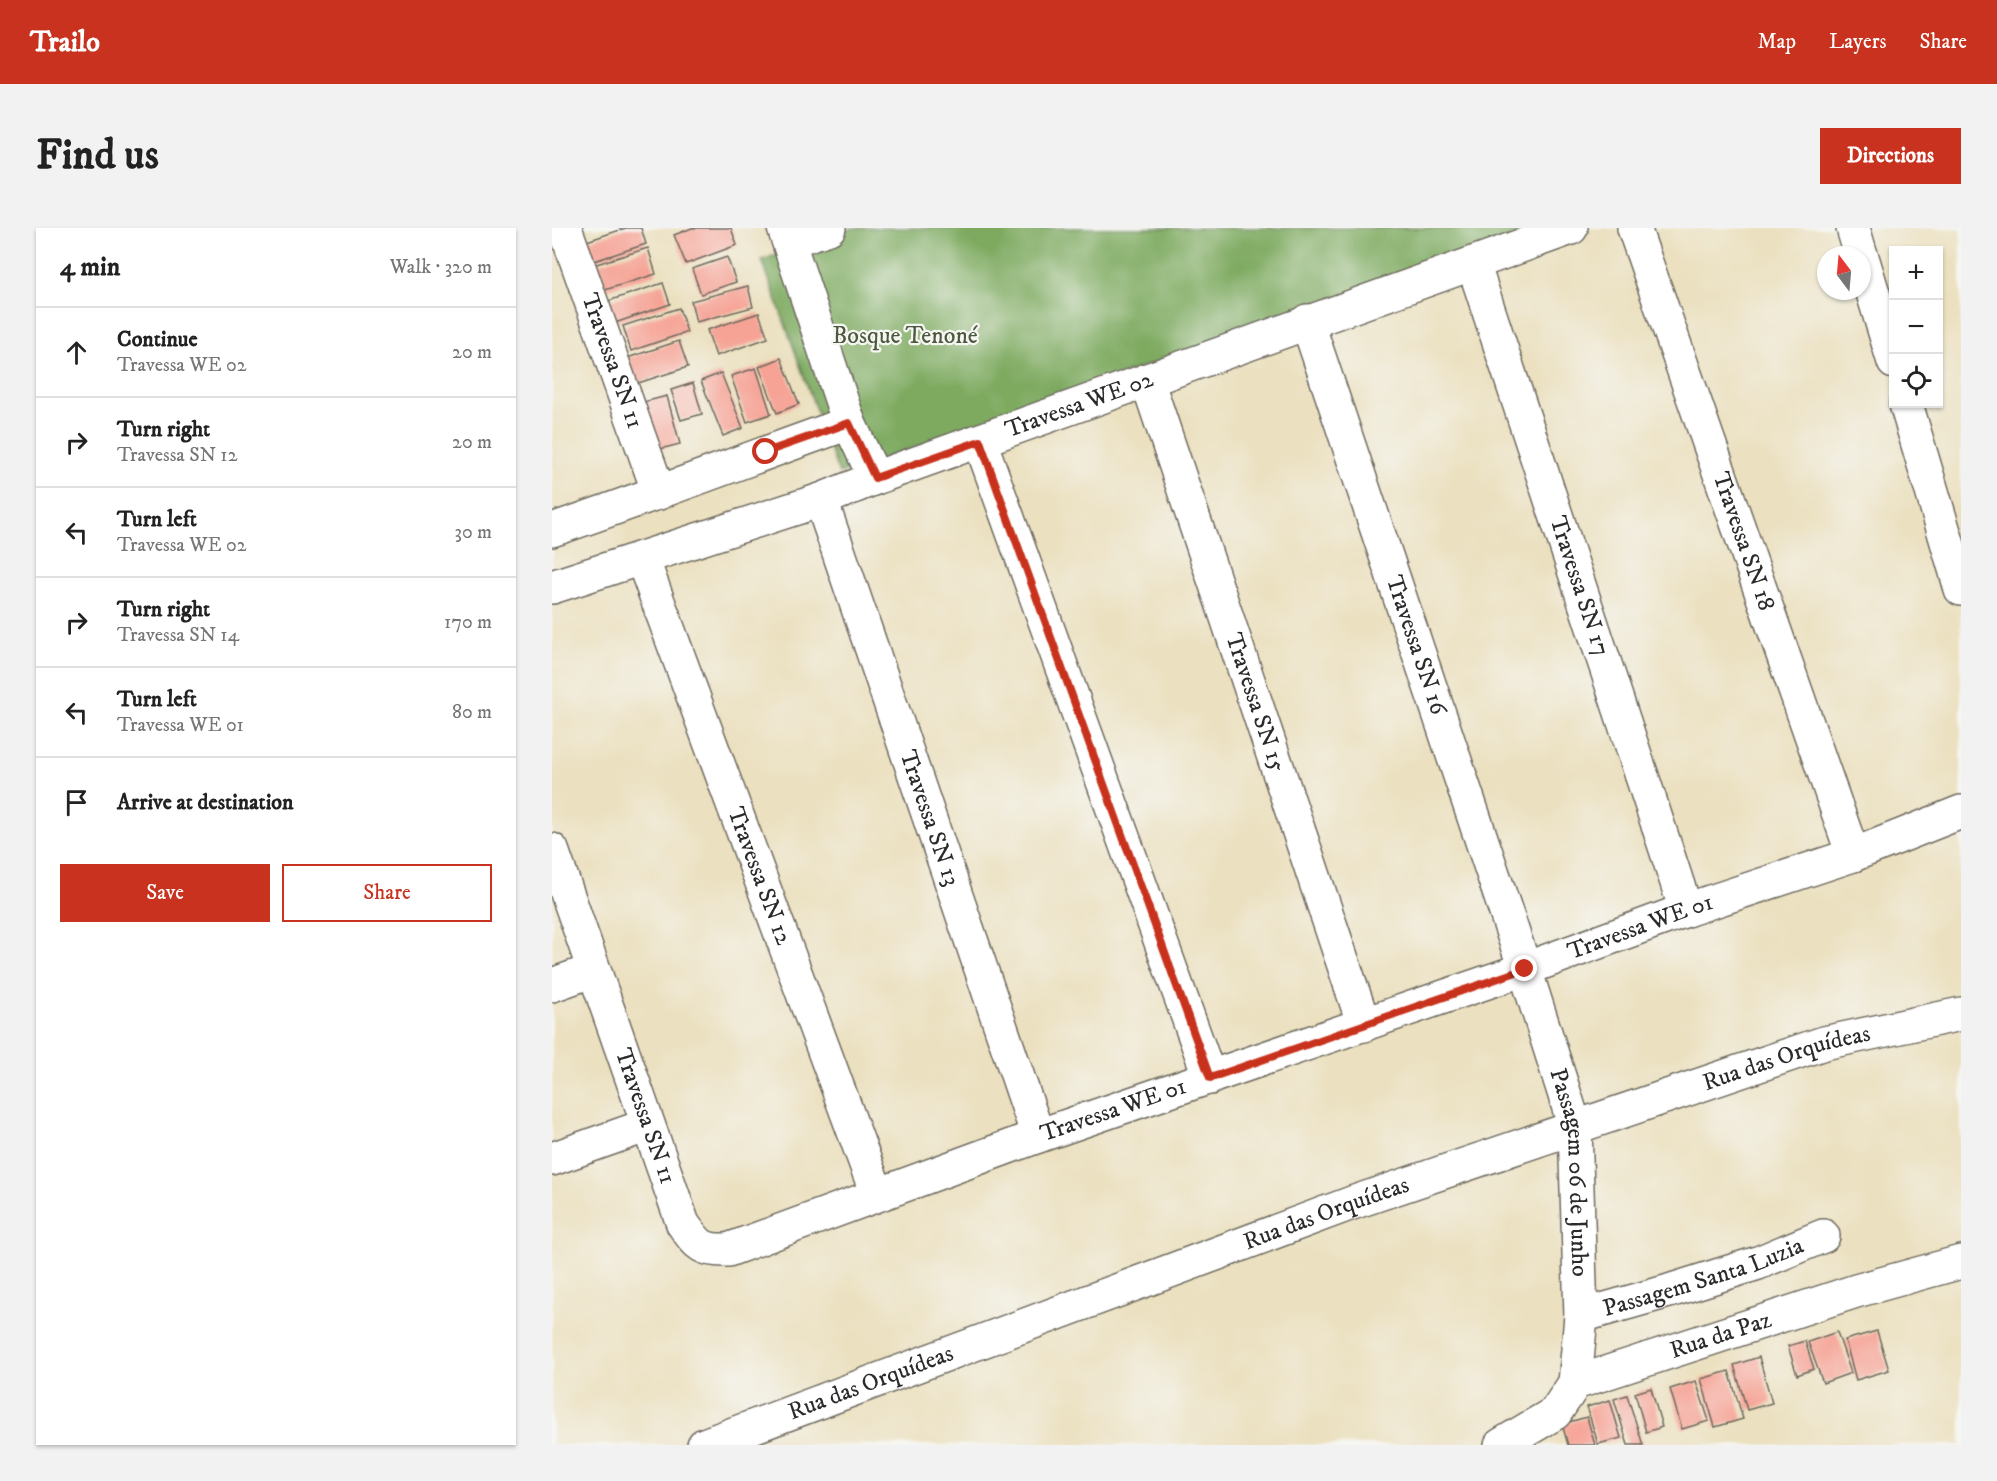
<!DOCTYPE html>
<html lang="en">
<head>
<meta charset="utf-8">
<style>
  :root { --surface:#fff; --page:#f2f2f2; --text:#222; --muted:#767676; --line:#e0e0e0; --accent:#c8321e }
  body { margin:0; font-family:"IM FELL DW Pica",serif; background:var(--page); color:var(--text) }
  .controls { position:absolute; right:18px; top:18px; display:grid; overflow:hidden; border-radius:0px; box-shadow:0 2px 4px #0004 }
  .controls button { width:54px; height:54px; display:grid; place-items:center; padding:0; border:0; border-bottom:2px solid var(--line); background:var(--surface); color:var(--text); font:30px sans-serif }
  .compass { position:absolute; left:1265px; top:18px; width:54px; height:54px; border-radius:50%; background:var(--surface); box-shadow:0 2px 4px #0004; rotate:344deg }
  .stop { position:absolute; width:18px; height:18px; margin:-14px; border:4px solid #c8321e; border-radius:50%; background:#fff }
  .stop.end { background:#c8321e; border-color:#fff; box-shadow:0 2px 6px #0008 }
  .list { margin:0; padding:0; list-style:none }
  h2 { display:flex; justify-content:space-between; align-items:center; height:78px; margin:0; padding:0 24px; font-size:26px }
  h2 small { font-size:20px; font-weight:400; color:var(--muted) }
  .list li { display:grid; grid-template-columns:39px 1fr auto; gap:18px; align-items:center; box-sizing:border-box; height:90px; padding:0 24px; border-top:2px solid var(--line) }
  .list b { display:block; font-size:22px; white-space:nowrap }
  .list p { margin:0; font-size:20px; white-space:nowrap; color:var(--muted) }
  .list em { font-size:20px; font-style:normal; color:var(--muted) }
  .actions { display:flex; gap:12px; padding:18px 24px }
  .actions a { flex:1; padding:14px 0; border:2px solid var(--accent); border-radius:0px; text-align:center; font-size:21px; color:var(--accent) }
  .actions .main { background:var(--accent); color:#fff }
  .icon { flex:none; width:33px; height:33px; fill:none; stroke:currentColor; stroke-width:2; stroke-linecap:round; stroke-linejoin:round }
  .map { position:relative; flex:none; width:1409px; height:1217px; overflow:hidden; border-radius:0px }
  header { display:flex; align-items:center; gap:36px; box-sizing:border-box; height:84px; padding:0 30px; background:var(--accent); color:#fff }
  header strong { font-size:28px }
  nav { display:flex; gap:33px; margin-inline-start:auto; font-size:21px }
  .intro { display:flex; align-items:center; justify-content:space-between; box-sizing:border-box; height:144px; padding:0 36px }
  h1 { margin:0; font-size:42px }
  .button { padding:15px 27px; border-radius:0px; background:var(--accent); color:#fff; font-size:21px; font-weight:700 }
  main { display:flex; gap:36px; padding:0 36px }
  aside { flex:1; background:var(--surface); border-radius:0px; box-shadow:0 2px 4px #0004 }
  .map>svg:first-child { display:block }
</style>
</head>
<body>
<header>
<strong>Trailo</strong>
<nav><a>Map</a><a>Layers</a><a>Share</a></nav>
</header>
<div class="intro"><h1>Find us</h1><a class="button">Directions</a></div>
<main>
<aside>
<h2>4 min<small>Walk · 320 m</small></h2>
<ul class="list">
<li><svg class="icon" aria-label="ahead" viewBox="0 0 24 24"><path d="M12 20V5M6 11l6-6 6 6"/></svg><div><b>Continue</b><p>Travessa WE 02</p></div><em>20 m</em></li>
<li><svg class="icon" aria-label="right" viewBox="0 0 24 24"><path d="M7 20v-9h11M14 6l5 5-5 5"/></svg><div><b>Turn right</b><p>Travessa SN 12</p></div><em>20 m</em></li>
<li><svg class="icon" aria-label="left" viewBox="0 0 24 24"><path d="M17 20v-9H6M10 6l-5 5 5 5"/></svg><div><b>Turn left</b><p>Travessa WE 02</p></div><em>30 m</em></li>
<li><svg class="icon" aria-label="right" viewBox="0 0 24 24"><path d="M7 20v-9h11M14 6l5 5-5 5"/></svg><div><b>Turn right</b><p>Travessa SN 14</p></div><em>170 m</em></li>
<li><svg class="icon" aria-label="left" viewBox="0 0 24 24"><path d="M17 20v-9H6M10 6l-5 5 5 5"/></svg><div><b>Turn left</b><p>Travessa WE 01</p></div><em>80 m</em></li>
<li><svg class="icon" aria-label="arrive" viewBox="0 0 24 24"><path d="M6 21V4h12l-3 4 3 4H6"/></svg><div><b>Arrive at destination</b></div></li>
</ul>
<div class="actions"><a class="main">Save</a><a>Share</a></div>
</aside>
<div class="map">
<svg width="1409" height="1217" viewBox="0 0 1409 1217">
  <rect width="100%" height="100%" fill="#f6f6f2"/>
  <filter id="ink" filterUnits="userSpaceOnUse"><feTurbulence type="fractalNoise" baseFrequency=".0167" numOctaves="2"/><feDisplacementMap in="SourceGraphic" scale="12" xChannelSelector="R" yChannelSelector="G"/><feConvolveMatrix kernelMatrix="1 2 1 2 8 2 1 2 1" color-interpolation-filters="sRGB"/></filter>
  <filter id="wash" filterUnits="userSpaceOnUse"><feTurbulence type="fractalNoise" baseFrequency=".008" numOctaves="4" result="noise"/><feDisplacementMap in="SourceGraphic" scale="24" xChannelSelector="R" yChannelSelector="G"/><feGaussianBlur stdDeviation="1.35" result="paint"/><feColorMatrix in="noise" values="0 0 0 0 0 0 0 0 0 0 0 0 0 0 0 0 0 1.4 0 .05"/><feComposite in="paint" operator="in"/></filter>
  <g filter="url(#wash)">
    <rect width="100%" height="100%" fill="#ebe0bf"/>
    <path fill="#7eaa61" stroke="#546a46" stroke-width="1.5" d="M301,0H986L287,246L210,32Z"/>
    <g id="blocks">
      <path fill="#f6a395" d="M74,0H89L94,16L36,35L29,15Z
        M140,0H179L185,17L134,36L122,7Z
        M96,20L104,46L43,65L35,39Z
        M175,29L184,54L149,66L140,41Z
        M111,55L118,76L60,96L53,74Z
        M196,58L201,79L144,94L139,73Z
        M127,80L135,104L79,123L71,98Z
        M207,85L216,110L164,128L155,102Z
        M127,113L136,139L80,157L72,131Z
        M229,130L247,176L225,185L207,139Z
        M204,140L219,186L195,194L179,148Z
        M169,145L191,200L171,208L149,153Z
        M141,155L150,186L129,192L119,162Z
        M115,168L128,216L96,224L84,176Z
        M1325,1103L1337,1142L1304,1152L1293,1112Z
        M1285,1104L1299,1145L1271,1155L1256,1114Z
        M1253,1113L1262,1141L1245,1147L1236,1118Z
        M1207,1129L1220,1175L1195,1182L1182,1137Z
        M1177,1143L1191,1191L1163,1199L1149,1151Z
        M1144,1153L1157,1193L1130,1201L1118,1161Z
        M1099,1160L1110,1199L1094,1204L1083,1165Z
        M1075,1167L1091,1217H1076L1062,1171Z
        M1058,1172L1069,1210L1046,1216L1035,1179Z
        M1035,1189L1043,1217H1016L1010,1196Z"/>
    </g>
  </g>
  <g filter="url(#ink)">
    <use href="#blocks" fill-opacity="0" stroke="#6e6a5f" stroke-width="1.5"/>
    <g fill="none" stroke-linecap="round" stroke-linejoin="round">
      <defs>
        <g id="minor">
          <path id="s1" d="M13,0L107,265"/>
          <path d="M232,0L297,195L323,250"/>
          <path id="s2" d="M1082,0L1301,627"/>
          <path d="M1301,0L1309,27"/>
          <path d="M237,13L277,0"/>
          <path d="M1310,29L1342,134"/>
          <path id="s3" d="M921,35L1134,682"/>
          <path id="s4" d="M755,93L973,741L1023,899L1029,1088L1023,1155"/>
          <path id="s5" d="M595,152L812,797"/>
          <path d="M1354,176L1409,361"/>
          <path d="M428,213L658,850"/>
          <path id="s6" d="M269,272L486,908"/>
          <path d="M0,302C100,268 198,230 297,195"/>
          <path id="s7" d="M90,330L325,966"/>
          <path id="s8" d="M0,359L269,272L323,250L1019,0"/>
          <path id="s9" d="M0,622L131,996C146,1017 149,1023 176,1022L486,908L973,741L1134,682L1301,627L1409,584"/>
          <path d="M0,757L42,742"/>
          <path d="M0,931L96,897"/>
          <path id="s10" d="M1029,1088L1117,1063L1206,1035L1271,1008"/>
          <path id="s11" d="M152,1217L800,975L1272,815L1409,786"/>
          <path id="s12" d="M949,1217L1003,1185L1023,1155L1304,1063L1409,1034"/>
        </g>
      </defs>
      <use href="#minor" stroke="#6e6a5f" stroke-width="36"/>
      <use href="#minor" stroke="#fff" stroke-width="33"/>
    </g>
  </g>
  <g fill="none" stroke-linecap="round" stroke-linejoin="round" filter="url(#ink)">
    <path stroke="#c8321e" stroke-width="8" d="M214,224L297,195L323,250L428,213L658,850L973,741"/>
  </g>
  <g text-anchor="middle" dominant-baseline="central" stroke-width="4.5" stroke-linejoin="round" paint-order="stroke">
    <g font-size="24" fill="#4d593f" stroke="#f6f6f2">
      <text x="353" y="108">Bosque Tenoné</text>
    </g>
    <g font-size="24" fill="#2b2b2b" stroke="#f6f6f2">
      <text stroke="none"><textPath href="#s1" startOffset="141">Travessa SN 11</textPath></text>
      <text stroke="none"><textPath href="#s8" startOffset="558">Travessa WE 02</textPath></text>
      <text stroke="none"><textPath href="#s2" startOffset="332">Travessa SN 18</textPath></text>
      <text stroke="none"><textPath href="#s3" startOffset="340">Travessa SN 17</textPath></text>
      <text stroke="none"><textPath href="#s4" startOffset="342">Travessa SN 16</textPath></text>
      <text stroke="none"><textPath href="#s5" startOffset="340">Travessa SN 15</textPath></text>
      <text stroke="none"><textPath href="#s6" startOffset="336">Travessa SN 13</textPath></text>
      <text stroke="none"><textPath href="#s7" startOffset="339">Travessa SN 12</textPath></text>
      <text stroke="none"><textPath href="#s9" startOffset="1420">Travessa WE 01</textPath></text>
      <text stroke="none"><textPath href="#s11" startOffset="1150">Rua das Orquídeas</textPath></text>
      <text stroke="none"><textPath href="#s9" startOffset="862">Travessa WE 01</textPath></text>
      <text stroke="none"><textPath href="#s9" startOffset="282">Travessa SN 11</textPath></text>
      <text stroke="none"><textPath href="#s4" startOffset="894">Passagem 06 de Junho</textPath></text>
      <text stroke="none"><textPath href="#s11" startOffset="664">Rua das Orquídeas</textPath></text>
      <text stroke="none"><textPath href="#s10" startOffset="128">Passagem Santa Luzia</textPath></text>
      <text stroke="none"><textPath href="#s12" startOffset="252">Rua da Paz</textPath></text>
      <text stroke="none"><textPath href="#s11" startOffset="178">Rua das Orquídeas</textPath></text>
    </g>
  </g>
</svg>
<div class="controls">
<button>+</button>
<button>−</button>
<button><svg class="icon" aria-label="locate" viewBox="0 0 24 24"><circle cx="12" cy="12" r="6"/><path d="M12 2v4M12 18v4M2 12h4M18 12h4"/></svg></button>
</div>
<svg class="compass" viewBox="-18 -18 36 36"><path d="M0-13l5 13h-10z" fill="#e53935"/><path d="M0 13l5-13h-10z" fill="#767676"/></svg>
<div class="stop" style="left:214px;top:224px"></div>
<div class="stop end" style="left:973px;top:741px"></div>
</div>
</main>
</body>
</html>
